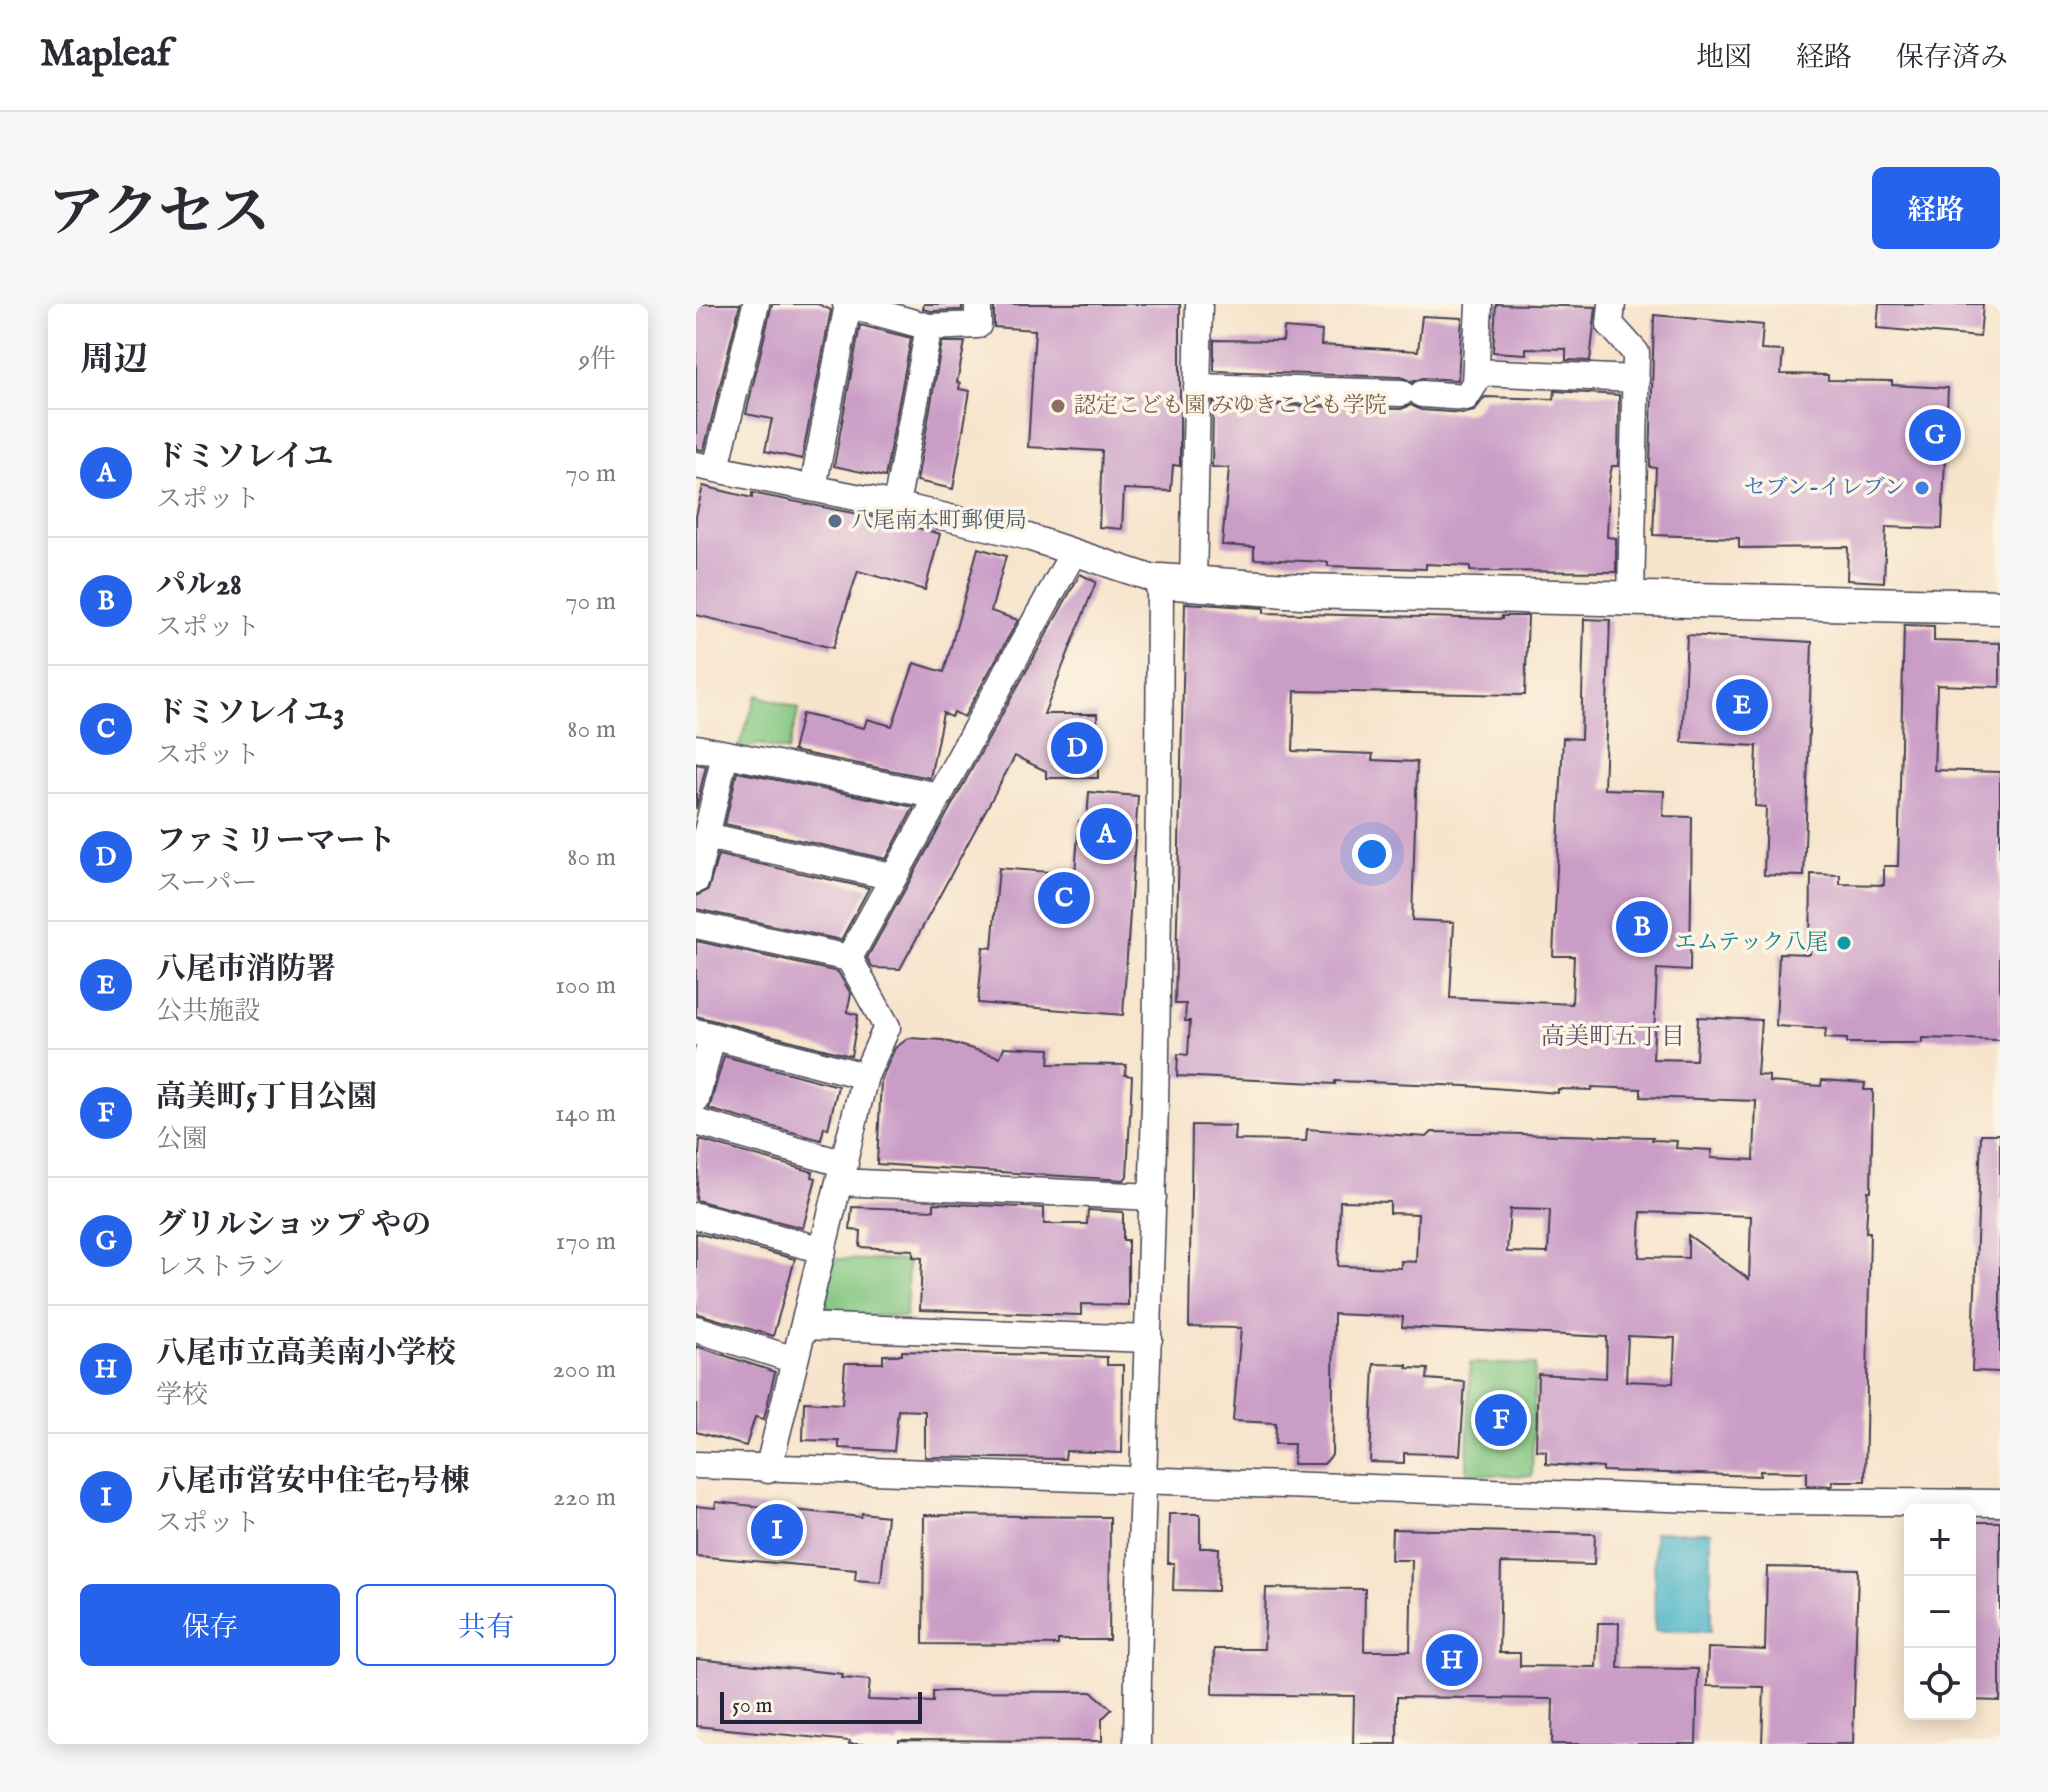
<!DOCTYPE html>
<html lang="ja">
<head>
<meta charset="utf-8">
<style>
  :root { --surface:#fff; --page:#f7f7f7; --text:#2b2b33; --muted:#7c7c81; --line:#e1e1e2; --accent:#2563eb }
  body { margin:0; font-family:"IM FELL English","Noto Serif JP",serif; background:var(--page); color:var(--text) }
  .controls { position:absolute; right:24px; bottom:24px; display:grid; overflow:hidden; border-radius:12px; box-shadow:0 4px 20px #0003 }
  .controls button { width:72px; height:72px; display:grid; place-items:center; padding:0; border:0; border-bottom:2px solid var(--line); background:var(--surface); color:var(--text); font:40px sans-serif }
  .scale { position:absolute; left:24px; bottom:20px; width:202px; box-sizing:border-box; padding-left:8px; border:4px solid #22223b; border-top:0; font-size:22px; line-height:28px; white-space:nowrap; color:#22223b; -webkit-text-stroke:6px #fcf5e5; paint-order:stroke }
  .you { position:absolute; left:676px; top:550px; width:28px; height:28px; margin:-20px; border:6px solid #fff; border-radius:50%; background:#1a73e8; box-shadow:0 0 0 12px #1a73e833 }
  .badge { display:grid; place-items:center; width:52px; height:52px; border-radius:50%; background:var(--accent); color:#fff; font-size:26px; font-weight:700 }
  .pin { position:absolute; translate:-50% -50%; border:4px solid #fff; box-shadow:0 2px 8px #0006 }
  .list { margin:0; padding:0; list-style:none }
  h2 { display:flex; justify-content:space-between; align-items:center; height:104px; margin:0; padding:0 32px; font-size:34px }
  h2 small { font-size:26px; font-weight:400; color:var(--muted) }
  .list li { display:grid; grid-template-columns:52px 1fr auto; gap:24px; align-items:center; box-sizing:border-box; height:128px; padding:0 32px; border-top:2px solid var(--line) }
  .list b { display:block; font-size:30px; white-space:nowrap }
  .list p { margin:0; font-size:26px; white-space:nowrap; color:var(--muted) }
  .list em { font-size:26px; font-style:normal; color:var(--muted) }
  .actions { display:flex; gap:16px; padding:24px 32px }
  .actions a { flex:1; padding:18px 0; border:2px solid var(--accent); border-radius:12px; text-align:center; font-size:28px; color:var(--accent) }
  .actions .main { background:var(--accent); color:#fff }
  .icon { flex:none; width:44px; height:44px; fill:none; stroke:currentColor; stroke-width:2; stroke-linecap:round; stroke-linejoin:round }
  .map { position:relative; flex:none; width:1304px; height:1440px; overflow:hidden; border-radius:12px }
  header { display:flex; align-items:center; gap:48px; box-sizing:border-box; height:112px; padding:0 40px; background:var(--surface); border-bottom:2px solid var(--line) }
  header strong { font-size:38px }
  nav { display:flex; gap:44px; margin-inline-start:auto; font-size:28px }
  .intro { display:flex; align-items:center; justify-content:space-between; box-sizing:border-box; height:192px; padding:0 48px }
  h1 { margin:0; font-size:56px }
  .button { padding:20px 36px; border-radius:12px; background:var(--accent); color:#fff; font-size:28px; font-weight:700 }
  main { display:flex; gap:48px; padding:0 48px }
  aside { flex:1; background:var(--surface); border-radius:12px; box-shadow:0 4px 20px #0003 }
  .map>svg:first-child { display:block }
</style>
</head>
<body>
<header>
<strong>Mapleaf</strong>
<nav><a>地図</a><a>経路</a><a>保存済み</a></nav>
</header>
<div class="intro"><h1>アクセス</h1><a class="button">経路</a></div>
<main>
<aside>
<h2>周辺<small>9件</small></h2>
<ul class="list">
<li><span class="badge">A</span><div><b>ドミソレイユ</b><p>スポット</p></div><em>70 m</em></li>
<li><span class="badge">B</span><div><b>パル28</b><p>スポット</p></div><em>70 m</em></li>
<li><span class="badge">C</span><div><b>ドミソレイユ3</b><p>スポット</p></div><em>80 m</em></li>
<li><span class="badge">D</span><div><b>ファミリーマート</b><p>スーパー</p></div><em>80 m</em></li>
<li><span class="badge">E</span><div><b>八尾市消防署</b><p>公共施設</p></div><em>100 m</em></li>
<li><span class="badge">F</span><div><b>高美町5丁目公園</b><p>公園</p></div><em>140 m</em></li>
<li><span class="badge">G</span><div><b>グリルショップ やの</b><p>レストラン</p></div><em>170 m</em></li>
<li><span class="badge">H</span><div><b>八尾市立高美南小学校</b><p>学校</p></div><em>200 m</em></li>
<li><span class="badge">I</span><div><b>八尾市営安中住宅7号棟</b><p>スポット</p></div><em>220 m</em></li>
</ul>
<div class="actions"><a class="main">保存</a><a>共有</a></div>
</aside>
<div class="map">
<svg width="1304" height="1440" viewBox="0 0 1304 1440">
  <rect width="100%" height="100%" fill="#fcf5e5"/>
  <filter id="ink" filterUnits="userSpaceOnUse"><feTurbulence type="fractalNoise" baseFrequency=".0125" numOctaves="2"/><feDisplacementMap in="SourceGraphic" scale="16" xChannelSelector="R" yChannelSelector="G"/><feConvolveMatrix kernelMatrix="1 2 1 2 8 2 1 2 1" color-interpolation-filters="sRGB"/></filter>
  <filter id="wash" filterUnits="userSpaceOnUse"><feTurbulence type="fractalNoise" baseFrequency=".006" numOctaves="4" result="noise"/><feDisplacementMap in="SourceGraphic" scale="32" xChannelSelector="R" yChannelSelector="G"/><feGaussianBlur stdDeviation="1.8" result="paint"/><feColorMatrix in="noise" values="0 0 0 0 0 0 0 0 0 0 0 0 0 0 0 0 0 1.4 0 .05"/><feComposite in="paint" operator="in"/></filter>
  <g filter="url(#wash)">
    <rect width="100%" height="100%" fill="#f7e4cc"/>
    <path fill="#81c680" stroke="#52745e" stroke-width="2" d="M61,391L103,405L92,447L62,440L48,446L42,444Z
      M138,955L212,957L210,1013L137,1010L128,997Z
      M774,1059L839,1061L836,1172L771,1170Z"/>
    <path fill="#4bb4c9" stroke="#366b82" stroke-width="2" d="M958,1228H1015V1327H959Z"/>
    <g id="blocks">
      <path fill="#ca9dc7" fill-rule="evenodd" d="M0,0H44L8,146L0,145Z
        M76,0H122L135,6L106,155L69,147L76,115L50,110Z
        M228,0H266V6L235,7L227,5Z
        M298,0H484V162L477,161L475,187L428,185L426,225L403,223L406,147L332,143L339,26L298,23Z
        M800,0L900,3L894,57L870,56V45L830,44V50L797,48Z
        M1183,0H1287L1284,33L1181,24Z
        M958,11L1067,21L1065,46L1087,47L1085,70L1132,71V76L1196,77V81L1252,84L1246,225L1190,223L1188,278L1151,276L1152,243L1043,244V234L957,231L960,164L954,163Z
        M726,12L766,14L762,76L727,74L716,78L705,73L518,67V36L587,37L588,24L626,27L625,41L722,47Z
        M164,21L215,34L189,173L138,162Z
        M246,38H269L261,78L264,79L263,85L274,87L257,185L221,177Z
        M859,87L923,91L922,162H916L913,177L911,233L920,234V268L774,267V262L730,260V265L632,262V258L558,255V243L526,241L533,164L516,163L517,99L705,105L715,101L725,106L769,109L778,107L789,93L858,95Z
        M7,182L56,194V189L197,217L244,230L229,286L162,267L137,344L0,311V212Z
        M282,244L310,252L295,307L322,316L268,413L258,408L255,413L247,409L234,474L97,447L106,410L168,424L171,415L196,422L218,359L248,368Z
        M384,270L400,278L348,410H401L402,474H350V467L319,452L204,665L177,664L171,654Z
        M489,299L568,304V309L806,315V312H832L829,391L599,387L597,447L677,450L676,456L721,458L716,616L758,618L754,694L876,700L878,652H857L867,434L885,435L888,315L914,316L908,485L968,487L967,512L996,513L994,667L961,665L957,755L1000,756L1002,713L1065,716L1061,771L1073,772V778L1125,782L1126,776L1169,779L1168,786H1177L1175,887H1172L1170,928H1174L1169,1177H1136V1182L1111,1181V1168L1064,1167V1172L907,1167V1164L850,1160V1147L840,1146L842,1070L910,1074L911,1033L706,1023L707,1013L638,1010L636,1151L628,1160H597L598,1140H579L580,1119L537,1117L545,1024L493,1023L496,821L539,822L538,836L610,837L611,825L731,833L736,828L957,833L956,836L981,837L980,844L1016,846L1015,854L1058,856L1060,797L945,793V785L896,783V786L862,785V789L770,782L670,778L639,777V780L481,772L482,750L492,751L494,717H489L490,700H479ZM644,897L694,898V909L722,910L720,958L705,957V964L642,962ZM814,905L854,906L852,949L811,948ZM945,908L1055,912L1053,975L992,931V954L943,953ZM932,1032L979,1034L977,1079L930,1077Z
        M1208,321L1238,322V337L1304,339V383L1241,381L1238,466L1304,468V736L1226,734V739H1151V735L1129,734L1130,725L1080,722L1083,649L1114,650L1115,570L1144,571V580L1188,581V562H1202Z
        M991,331L1116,338L1108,572L1068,571L1070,503L1059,502L1061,442L986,438Z
        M0,460L10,462L0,505Z
        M41,468L218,503L190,555L29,520Z
        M393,488L442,492L427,711L282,699L287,643L296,644L303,564L379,570L383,517H391Z
        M22,551L173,584L145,636L0,605V592L12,586Z
        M0,637L142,668L155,690L151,708L162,711L155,752L0,712Z
        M213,734L246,736L304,753L308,743L354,745L353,760L430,761L429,771L436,772L431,872L428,876L181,860L185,776L199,744Z
        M28,752L142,782L132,825L128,823L125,836L13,805Z
        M1285,830H1304V1068L1276,1067Z
        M4,836L117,868L116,873L120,874L107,924L0,896Z
        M238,899L348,904V920H391L392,906L427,908V936H432V1001L385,1000V1011L224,1006L226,954L217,953V946L164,943L165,927L154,926L156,903L238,906Z
        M0,929L99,955L77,1032L0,1009Z
        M0,1042L79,1068L68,1115L59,1113L50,1142L0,1128Z
        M206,1047L411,1053V1061H427L426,1149L370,1147L369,1155L229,1153V1107L202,1106L198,1147L143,1144V1137L107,1136L108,1098L146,1100L149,1059H187V1051H206Z
        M678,1060L711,1061V1064L732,1065L731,1075L769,1078L764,1151L708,1149V1159L674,1158Z
        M20,1198L165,1213L166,1209L191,1212L185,1278L159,1276L160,1266L0,1252V1202L19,1204Z
        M473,1210H504V1244H523L522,1287L477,1286L478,1259H472Z
        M228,1211L414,1213L413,1336H362V1341L227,1340Z
        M1276,1218H1304V1397L1274,1396Z
        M696,1225L899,1230L898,1261L805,1259L803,1349H824V1362L900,1363L902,1319H923L922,1364L1002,1365L1000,1440H856L857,1395L701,1393V1440H657L658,1392L517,1390L518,1345H568L570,1284L669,1285L668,1347H714L716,1256H695Z
        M1071,1263L1162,1265L1157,1440H1066L1068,1383L1011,1382L1012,1344L1069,1346Z
        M0,1355L147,1370L146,1374L174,1376L172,1396L237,1398V1387L396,1388L416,1405L406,1415V1437L203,1436V1440H153L154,1437L0,1422Z"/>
    </g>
  </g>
  <g filter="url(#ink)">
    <use href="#blocks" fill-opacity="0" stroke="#423f51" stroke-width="2"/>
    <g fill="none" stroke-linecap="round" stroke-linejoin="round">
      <defs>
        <path id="minor" d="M150,0L233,23L282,21V0
          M916,0L914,20L940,49L935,296
          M780,68L940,75
          M501,83L705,89
          M726,90L770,93L779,79L783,1
          M0,161L200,201L329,232L464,277C463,451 463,624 459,798C454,1012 443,1226 441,1440
          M20,164L60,0
          M117,184L152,0
          M200,201L233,23
          M497,279L503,0
          M0,444L243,492
          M10,532L198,573
          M0,576L29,450
          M0,621L153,654
          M0,728L169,772
          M0,796L16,732
          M0,818L149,860
          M144,878L457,893
          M0,912L127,946
          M108,1022L453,1035
          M0,1025L99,1056
          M0,1161L1059,1197L1304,1199
          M72,1166L169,772L191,723L153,654L377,249"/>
        <path id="tertiary" d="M464,277L605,287L1304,303"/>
      </defs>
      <use href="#minor" stroke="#423f51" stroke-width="29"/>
      <use href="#tertiary" stroke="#423f51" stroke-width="37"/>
      <use href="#minor" stroke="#fff" stroke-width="26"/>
      <use href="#tertiary" stroke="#fff" stroke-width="34"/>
    </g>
  </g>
  <circle fill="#8d6e63" stroke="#fcf5e5" stroke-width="3" cx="362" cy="102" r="8"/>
  <circle fill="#3f7fe0" stroke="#fcf5e5" stroke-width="3" cx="1226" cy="184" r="8"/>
  <circle fill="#5c6f8a" stroke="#fcf5e5" stroke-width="3" cx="139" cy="217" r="8"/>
  <circle fill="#0f9aa8" stroke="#fcf5e5" stroke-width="3" cx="1148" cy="639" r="8"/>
  <g text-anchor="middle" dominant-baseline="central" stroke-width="7" stroke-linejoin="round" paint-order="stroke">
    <g font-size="22" fill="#785e54" stroke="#fcf5e5" text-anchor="start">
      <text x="378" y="102">認定こども園 みゆきこども学院</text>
    </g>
    <g font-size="22" fill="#366cbe" stroke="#fcf5e5" text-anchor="end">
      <text x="1210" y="184">セブン-イレブン</text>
    </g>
    <g font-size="22" fill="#4e5e75" stroke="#fcf5e5" text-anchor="start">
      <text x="155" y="217">八尾南本町郵便局</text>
    </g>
    <g font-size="22" fill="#0d838f" stroke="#fcf5e5" text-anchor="end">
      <text x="1132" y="639">エムテック八尾</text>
    </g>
    <g font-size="24" fill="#5d4d6c" stroke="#fcf5e5">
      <text x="917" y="733">高美町五丁目</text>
    </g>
  </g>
</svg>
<div class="controls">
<button>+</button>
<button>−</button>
<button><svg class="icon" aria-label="locate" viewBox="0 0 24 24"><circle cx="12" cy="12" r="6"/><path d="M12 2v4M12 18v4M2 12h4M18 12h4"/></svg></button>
</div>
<div class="scale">50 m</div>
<div class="you"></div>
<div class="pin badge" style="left:410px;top:530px">A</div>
<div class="pin badge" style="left:946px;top:623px">B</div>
<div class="pin badge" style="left:368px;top:594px">C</div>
<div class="pin badge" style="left:381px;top:444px">D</div>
<div class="pin badge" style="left:1046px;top:401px">E</div>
<div class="pin badge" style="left:805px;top:1116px">F</div>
<div class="pin badge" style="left:1239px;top:131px">G</div>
<div class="pin badge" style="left:756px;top:1356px">H</div>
<div class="pin badge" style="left:81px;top:1226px">I</div>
</div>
</main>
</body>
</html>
